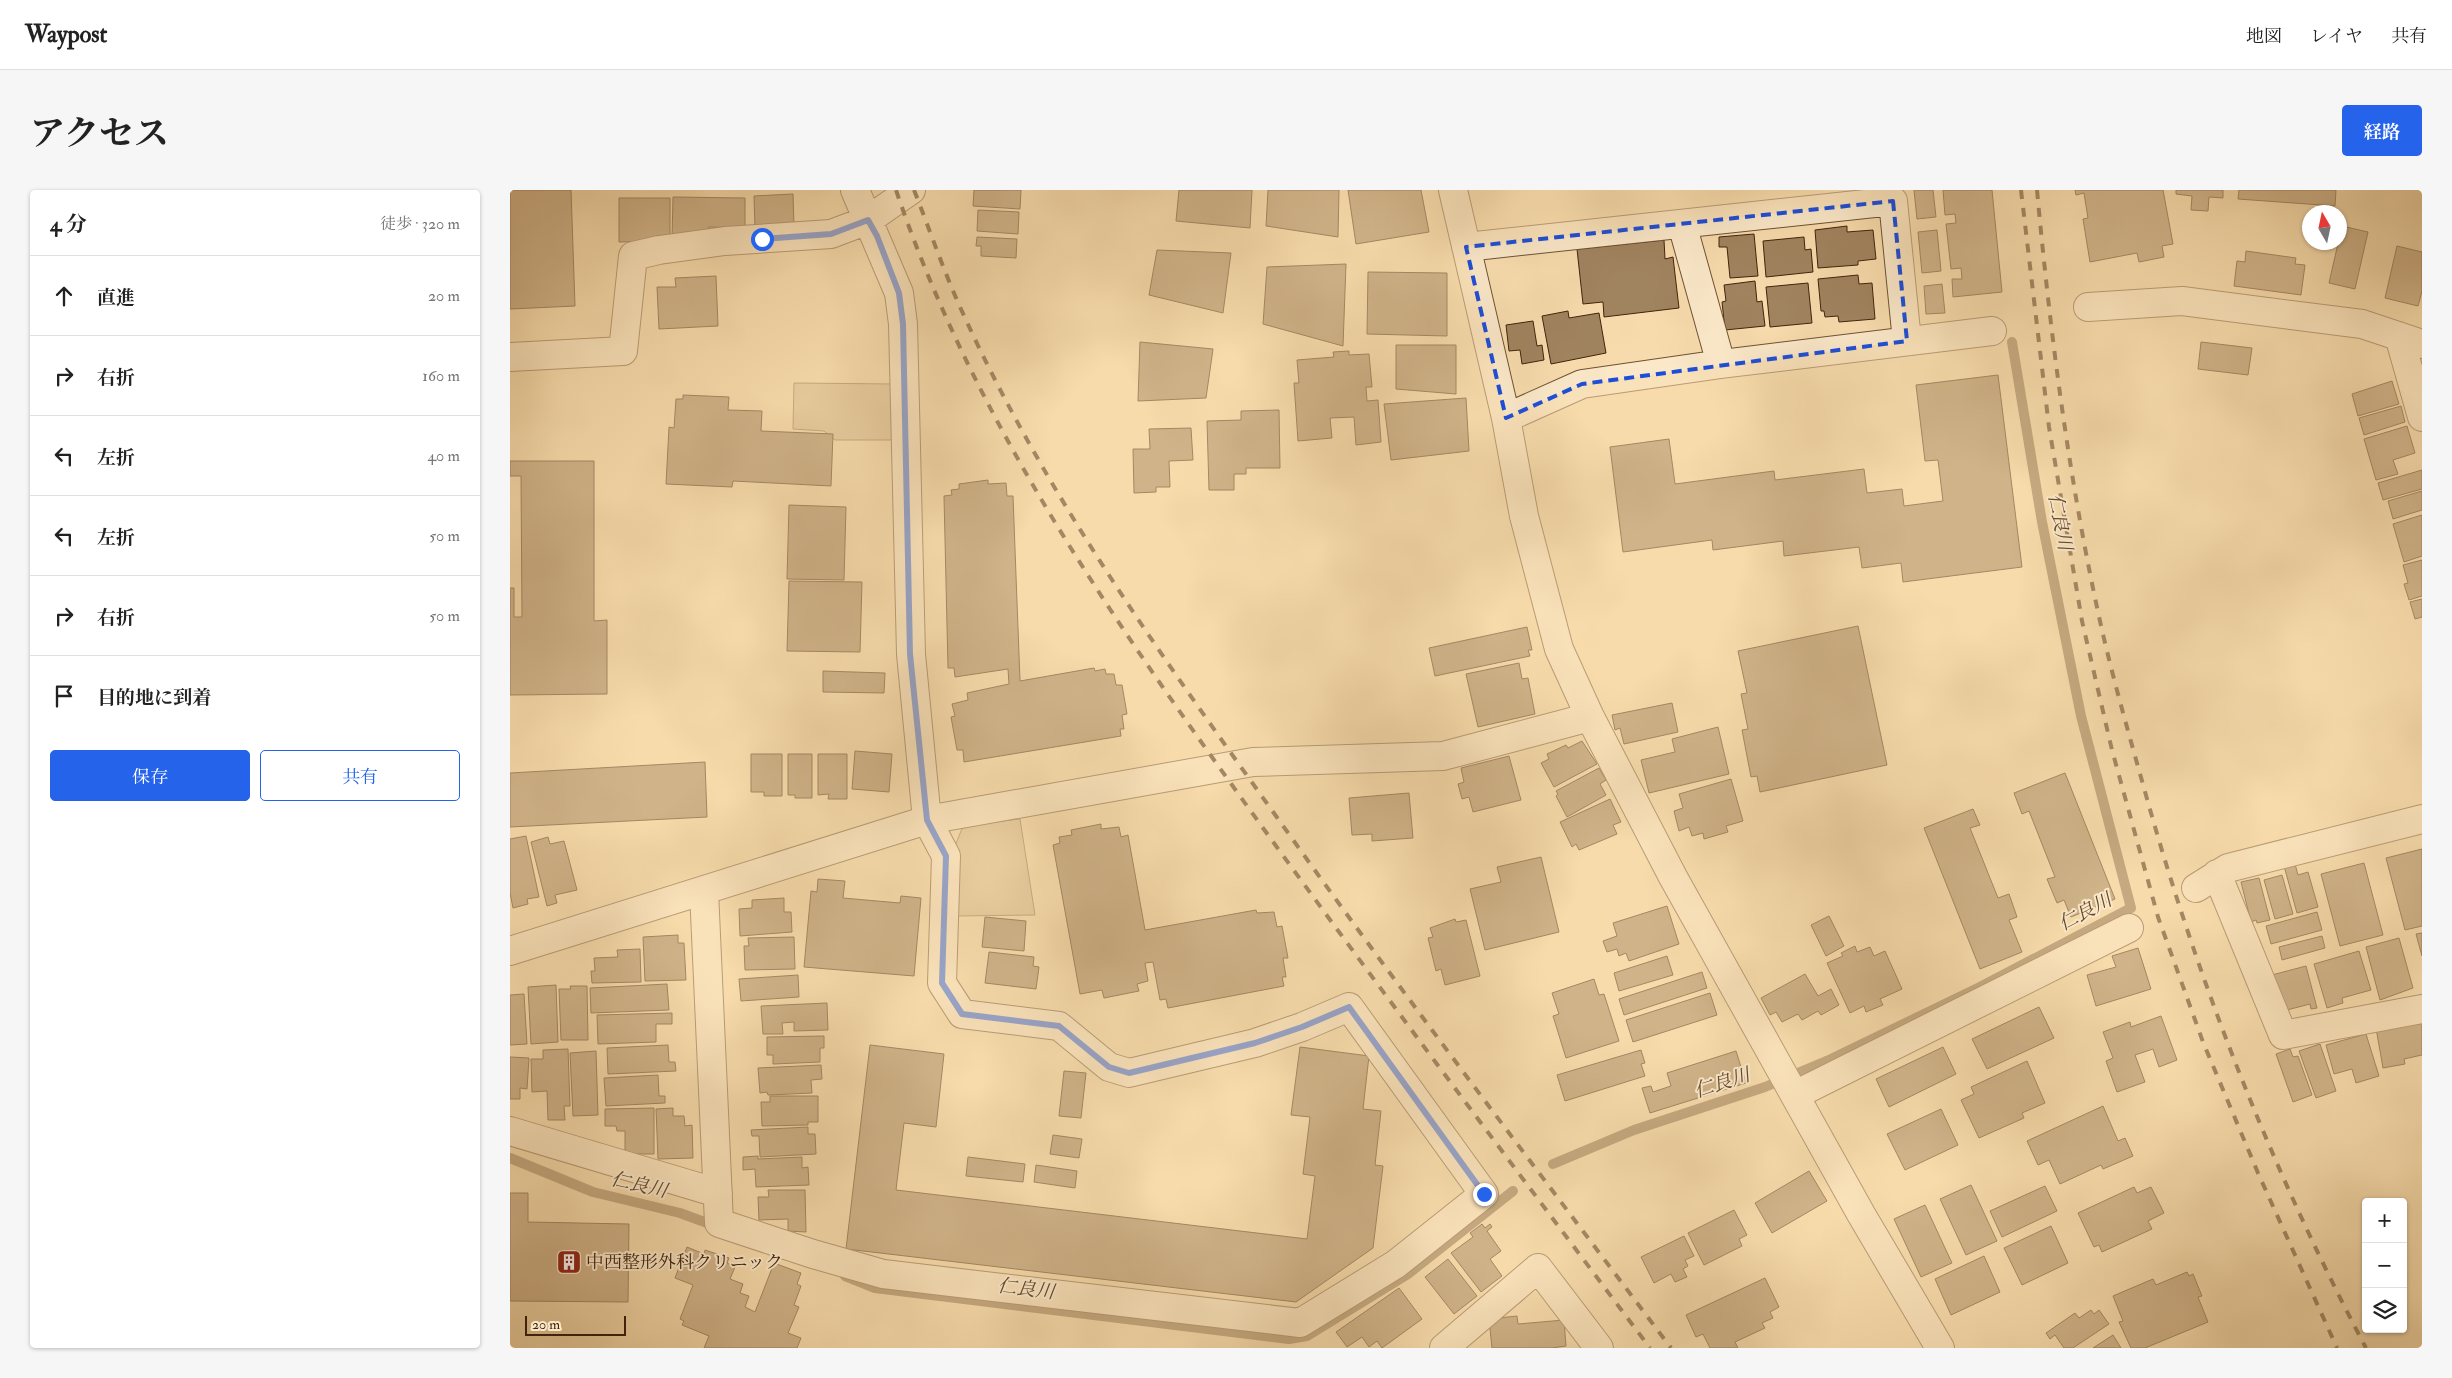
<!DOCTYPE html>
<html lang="ja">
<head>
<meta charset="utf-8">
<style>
  :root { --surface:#fff; --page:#f6f6f6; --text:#222; --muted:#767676; --line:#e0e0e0; --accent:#2563eb }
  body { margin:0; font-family:"IM FELL Double Pica","Noto Serif JP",serif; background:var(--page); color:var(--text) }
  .controls { position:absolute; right:15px; bottom:15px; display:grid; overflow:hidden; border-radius:5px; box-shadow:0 1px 4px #0004 }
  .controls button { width:45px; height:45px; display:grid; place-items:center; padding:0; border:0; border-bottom:1px solid var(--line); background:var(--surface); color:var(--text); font:25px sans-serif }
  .compass { position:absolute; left:1792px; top:15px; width:45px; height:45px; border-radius:50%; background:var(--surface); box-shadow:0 1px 4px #0004; rotate:351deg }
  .scale { position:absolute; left:15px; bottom:12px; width:101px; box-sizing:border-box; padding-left:5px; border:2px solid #42240c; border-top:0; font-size:14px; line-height:18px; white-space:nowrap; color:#42240c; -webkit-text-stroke:4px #fae8c9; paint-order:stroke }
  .stop { position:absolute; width:15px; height:15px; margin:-11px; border:4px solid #2563eb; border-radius:50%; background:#fff }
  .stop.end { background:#2563eb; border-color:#fff; box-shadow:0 1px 5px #0008 }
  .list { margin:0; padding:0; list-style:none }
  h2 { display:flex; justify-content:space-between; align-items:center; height:65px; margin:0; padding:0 20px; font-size:21px }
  h2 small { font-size:16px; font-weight:400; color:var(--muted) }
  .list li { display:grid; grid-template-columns:32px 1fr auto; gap:15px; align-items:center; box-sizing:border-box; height:80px; padding:0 20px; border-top:1px solid var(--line) }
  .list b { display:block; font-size:19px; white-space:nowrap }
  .list em { font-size:16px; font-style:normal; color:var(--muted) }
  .actions { display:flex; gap:10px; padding:15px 20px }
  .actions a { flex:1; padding:11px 0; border:1px solid var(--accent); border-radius:5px; text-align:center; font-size:18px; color:var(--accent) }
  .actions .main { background:var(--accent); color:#fff }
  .icon { flex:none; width:28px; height:28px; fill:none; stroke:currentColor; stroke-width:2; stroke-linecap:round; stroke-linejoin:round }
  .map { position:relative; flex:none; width:1912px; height:1158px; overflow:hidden; border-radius:5px }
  header { display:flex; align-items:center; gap:30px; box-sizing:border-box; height:70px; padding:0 25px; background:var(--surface); border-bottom:1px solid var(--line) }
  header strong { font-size:24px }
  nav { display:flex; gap:28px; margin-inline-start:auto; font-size:18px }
  .intro { display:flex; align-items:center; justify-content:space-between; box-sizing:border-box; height:120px; padding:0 30px }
  h1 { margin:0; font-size:35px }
  .button { padding:12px 22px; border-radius:5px; background:var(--accent); color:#fff; font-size:18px; font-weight:700 }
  main { display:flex; gap:30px; padding:0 30px }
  aside { flex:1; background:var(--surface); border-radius:5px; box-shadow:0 1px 4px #0004 }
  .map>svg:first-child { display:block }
</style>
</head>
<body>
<header>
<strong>Waypost</strong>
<nav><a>地図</a><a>レイヤ</a><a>共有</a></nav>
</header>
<div class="intro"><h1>アクセス</h1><a class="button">経路</a></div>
<main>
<aside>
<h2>4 分<small>徒歩 · 320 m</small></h2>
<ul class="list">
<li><svg class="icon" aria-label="ahead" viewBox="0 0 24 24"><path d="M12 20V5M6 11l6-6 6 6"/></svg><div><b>直進</b></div><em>20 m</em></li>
<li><svg class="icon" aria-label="right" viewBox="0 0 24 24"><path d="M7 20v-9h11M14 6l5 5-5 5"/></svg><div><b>右折</b></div><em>160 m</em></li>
<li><svg class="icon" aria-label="left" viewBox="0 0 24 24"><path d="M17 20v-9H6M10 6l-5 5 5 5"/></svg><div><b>左折</b></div><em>40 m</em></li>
<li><svg class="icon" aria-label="left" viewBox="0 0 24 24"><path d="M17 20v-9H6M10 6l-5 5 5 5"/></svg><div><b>左折</b></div><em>50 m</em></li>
<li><svg class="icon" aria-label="right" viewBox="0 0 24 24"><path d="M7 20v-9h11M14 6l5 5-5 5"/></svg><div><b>右折</b></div><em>50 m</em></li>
<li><svg class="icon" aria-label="arrive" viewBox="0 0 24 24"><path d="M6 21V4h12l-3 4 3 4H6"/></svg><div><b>目的地に到着</b></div></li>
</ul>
<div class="actions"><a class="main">保存</a><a>共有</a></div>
</aside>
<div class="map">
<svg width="1912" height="1158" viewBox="0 0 1912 1158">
  <rect width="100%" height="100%" fill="#f7dbac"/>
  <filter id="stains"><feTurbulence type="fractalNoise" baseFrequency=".004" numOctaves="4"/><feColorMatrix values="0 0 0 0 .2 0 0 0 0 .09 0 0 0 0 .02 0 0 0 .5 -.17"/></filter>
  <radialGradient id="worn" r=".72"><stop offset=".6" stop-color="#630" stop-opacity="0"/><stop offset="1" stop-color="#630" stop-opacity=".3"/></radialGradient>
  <path fill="#d8bc91" stroke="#8d704e" d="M284,193L384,194L386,250H325L314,241L283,239Z
    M510,629L525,725L447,726L445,656L453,636Z"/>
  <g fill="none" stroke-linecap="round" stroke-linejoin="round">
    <path stroke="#896d4c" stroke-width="10" d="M0,968L83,1002L170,1023L208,1037
      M1043,974L1124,940L1255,897L1321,869L1470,797L1621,718L1571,526L1532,332L1502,152
      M335,1086L365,1098L779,1149L797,1146L898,1084L1003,1001"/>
  </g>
  <path fill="#a0835f" stroke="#42240c" d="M0,0H61L65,116L0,119Z
    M464,0H511L510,19L463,16Z
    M669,0H742L740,38L666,31Z
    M758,0H829L828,47L756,36Z
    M838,0H911L919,42L846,54Z
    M1404,0H1423L1426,27L1407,29Z
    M1433,0H1482L1492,102L1443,107L1442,89H1452L1451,78L1441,79L1436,34L1446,33L1445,24L1435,25Z
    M1565,0H1653L1663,54L1652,56L1654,67L1629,72L1627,63L1580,72L1573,29L1578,28L1574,3L1566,5Z
    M1666,0H1713V8L1699,7L1698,21L1681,20L1682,6L1666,4Z
    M1729,0H1826L1825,16L1728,9Z
    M283,4L284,36L245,38L244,6Z
    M163,7L235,8V38L199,37V44L162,49Z
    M109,8H160V51L109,52Z
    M468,20L509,22L508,44L467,41Z
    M1337,36V42L1363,40L1366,69L1348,71V75L1308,78L1305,40Z
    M1832,36L1858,42L1845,99L1819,93Z
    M1427,40L1431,81L1412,83L1408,42Z
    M1244,44L1248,86L1220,88L1217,57H1209V47Z
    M467,47L507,49L506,68L471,66V56H466Z
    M1294,47L1295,60L1301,59L1303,82L1256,87L1253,51Z
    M1154,50L1155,69L1163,67L1169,118L1094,127L1093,112L1073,114L1067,59Z
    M1887,56L1912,62V101L1908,116L1875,108Z
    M647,60L721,63L713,123L639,105Z
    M1736,61L1786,68L1785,74L1795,75L1791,105L1724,96L1727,71L1735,72Z
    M836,74L833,156L753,134L757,77Z
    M858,82L937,83V146L857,144Z
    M1348,85L1349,94L1362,93L1365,129L1329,132L1328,126L1315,127L1314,121H1311L1308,89Z
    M206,86L208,136L149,139L147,97H166L165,88Z
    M1245,91L1247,112L1252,111L1255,136L1215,140L1212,112L1216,111L1214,95Z
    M1298,93L1302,133L1260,137L1256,97Z
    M1432,94L1435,123L1416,124L1414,96Z
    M1058,121L1059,128L1089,123L1096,163L1041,174L1032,126Z
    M1023,131L1027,156L1032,155L1034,170L1012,174L1010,160L999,161L996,135Z
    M630,152L703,159L696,208L628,211Z
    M1691,152L1742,158L1738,185L1688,179Z
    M886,155H946V204L886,199Z
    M839,161V165L859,164L862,197H856L857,211L868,210L871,252L846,255L844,227L820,228L822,248L788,251L784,193H789L787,170L824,167L823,162Z
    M1488,185L1512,377L1393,392L1391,373L1352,378L1349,357L1274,366L1273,351L1203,360L1202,350L1113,362L1100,257L1159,249L1165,294L1264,281L1265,290L1354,279L1357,303L1392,299L1394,316L1433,311L1428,270L1415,271L1406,195Z
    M1882,191L1889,214L1848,226L1842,204Z
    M173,205L219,207L218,220L252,221L251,241L323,244L321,296L223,291L222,297L156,294L159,237L164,238L166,209H173Z
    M956,208L959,261L881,270L874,214Z
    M1891,216L1895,232L1854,245L1849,228Z
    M769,220L770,278H736V284H724V300H699L697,231L731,230V221Z
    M1897,236L1905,263L1883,270L1888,284L1866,290L1854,249Z
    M681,238L683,270L659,271L660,297H646V302L624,303L623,259H640L639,239Z
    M0,271H84V431L97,430V504L0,505V398H4V427H12L11,286H0Z
    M1912,280V299L1873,310L1868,293Z
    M478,290V294L496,293L497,306H503L510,491L584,478L585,481L595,479L596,484H604L606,495H612L617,524L612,525L614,539H610L611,546L454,572L453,560H447L441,527L445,526L442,514L458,510L457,503L499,494L498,479L445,487L444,478H438L434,306L442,305L441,300L449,299V294Z
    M1912,301V320L1883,329L1878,311Z
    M279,315L336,317L334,390L277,389Z
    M1912,325V366L1894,372L1883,334Z
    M1912,370V406L1899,410L1894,394L1898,393L1893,375Z
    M279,391L352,392L350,462L277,461Z
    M1912,409V427L1905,429L1900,412Z
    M1348,436L1377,575L1250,602L1247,586L1241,587L1232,540L1238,539L1231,504L1237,503L1228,461Z
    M1017,437L1022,460H1018L1020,466L925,486L919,458Z
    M1009,473L1012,489L1018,488L1025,524L968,537L956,484Z
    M313,481L375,483L374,503L313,502Z
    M1162,513L1168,542L1114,554L1110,538L1105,540L1102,525Z
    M1208,537L1219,584L1139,603L1131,570L1165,562L1162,549Z
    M1072,551L1087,574L1044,597L1031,573L1039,569L1037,564L1056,555L1058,558Z
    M345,561L382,564L379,602L342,599Z
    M241,564H272V606H254V602H241Z
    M278,564H302V608H285V605H278Z
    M308,564H337V609H318L319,604L308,605Z
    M999,566L1011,610L963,622L959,607L952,609L948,594L954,592L951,578Z
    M195,572L197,627L0,637V583Z
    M1089,578L1096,590L1090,594L1096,605L1057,627L1046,606L1048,604L1046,601Z
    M1555,583L1605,709L1561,727L1554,710L1547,713L1537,689L1545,687L1519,621L1512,624L1504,603Z
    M1221,589L1233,631L1216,636L1218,642L1194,649L1193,643L1182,646L1179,637L1169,641L1164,621L1173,618L1169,604Z
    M899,603L903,648L862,651V644L842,645L839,608Z
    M1100,609L1111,632L1103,635L1107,644L1069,660L1066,654L1062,657L1050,632Z
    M1463,619L1470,635L1460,638L1488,708L1499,704L1507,727L1499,730L1512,762L1470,779L1414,638Z
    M591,634V639L609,637L611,647L618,645L635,740L746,720L747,723L764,722L767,737L772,736L778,768H773L776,787H772L774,796L658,818L656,809L650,810L643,772L635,773L638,791L627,794L629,801L594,808L592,800L570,804L543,655L550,653L549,647L562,645L561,640Z
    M16,646L29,707L17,709L18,714L3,718L0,703V649Z
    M38,647L40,654L54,651L67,700L45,705L47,713L37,716L21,652Z
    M1912,659V736L1895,740L1876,668Z
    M1031,667L1049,742L975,760L960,699L991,692L987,677Z
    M1854,673L1873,745L1830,756L1811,684Z
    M1785,674L1788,685L1798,682L1808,717L1787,723L1774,676Z
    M1772,685L1783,724L1765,729L1754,690Z
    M1749,688L1760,730L1747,733L1746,730L1741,732L1731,692Z
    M308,689L335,691L333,708L390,713L391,706L411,708L404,786L294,777L301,701L307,702Z
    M274,708V722H281L282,742L230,746L229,719L242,718V710Z
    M1157,716L1169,754L1119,771L1116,763L1109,766L1107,759L1097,762L1093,751L1107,746L1103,733Z
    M1807,722L1812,740L1761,754L1756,736Z
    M1319,726L1334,756L1316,766L1301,735Z
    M475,727L516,731L514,761L472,757Z
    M945,729L946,732L956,730L970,786L935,795L931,779L926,781L918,748L923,747L920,738Z
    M1912,743V766L1906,744Z
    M168,745V753H174L176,790L135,791L133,747Z
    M1812,746L1815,758L1772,770L1769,757Z
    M284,747L285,779L235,780L234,756H239L238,748Z
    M1889,748L1903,798L1870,810L1856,757Z
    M1345,756L1347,762L1360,757L1364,766L1375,761L1392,799L1370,809L1373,815L1356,822L1354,816L1340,823L1317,773L1333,766L1331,763Z
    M1628,758L1641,799L1586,816L1577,785L1606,777L1602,766Z
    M130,759L131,792L82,793L81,781H85L84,768L108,767L107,760Z
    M1849,761L1861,800L1832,808L1833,813L1817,818L1804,774Z
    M479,762L524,767L523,776L529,777L526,799L475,793Z
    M1157,766L1163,785L1109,801L1104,783Z
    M1796,776L1807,818L1801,819L1800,814L1777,820L1776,814L1770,816L1762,785Z
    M1192,782L1197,798L1114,825L1109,809Z
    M1295,784L1308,806L1321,799L1329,815L1311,825L1308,821L1292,830L1288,824L1272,832L1266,822L1260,825L1251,808Z
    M288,785L289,807L231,811L229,789Z
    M1084,789L1089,805L1094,804L1109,851L1056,868L1043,826L1049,824L1042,803Z
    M157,794L159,820L81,823L80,798Z
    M46,795L48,852L21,854L18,797Z
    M60,796H77L78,850H51L49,799H61Z
    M1200,803L1207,825L1123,852L1116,830Z
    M14,804L17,854L0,855V805Z
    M317,813L318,840L284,841V832L272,833L273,844H253L251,816Z
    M1529,817L1544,848L1477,879L1462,849Z
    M162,823V834H146V852L88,854L87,825Z
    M1651,826L1667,870L1649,877L1643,859L1625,865L1635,892L1607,902L1596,871L1603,868L1593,842L1620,832L1621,837Z
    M1912,830V865L1894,869L1895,874L1873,878L1866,838Z
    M1856,844L1869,886L1846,893L1842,879L1824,884L1816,855Z
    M314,846V858H310V872L263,874V865H257V847Z
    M1810,854L1826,901L1806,908L1789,861Z
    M158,855L159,872H165L166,881L98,884L97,858Z
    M360,855L434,864L426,937L394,933L386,1000L797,1049L805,986L793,984L800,927L781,925L790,857L859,866L853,919L871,921L865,975L873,976L863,1058L786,1112L336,1059Z
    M1433,857L1446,884L1379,917L1366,889Z
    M58,859L60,916H54L55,930H38L37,901L22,902L21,869H33V860Z
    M1780,859L1783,867L1788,866L1802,905L1783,912L1766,864Z
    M1131,860L1135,873L1131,874L1135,886L1055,911L1047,885Z
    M86,861L88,925L63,926L60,863Z
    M1226,861L1236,893L1140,923L1132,898L1141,896L1143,902L1161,896L1157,883Z
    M0,867L19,868L17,899L10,898V909H0Z
    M1517,871L1535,913L1512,923L1514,928L1469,948L1451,910L1464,904L1461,897Z
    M311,875L312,889L301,890L302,903L258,905L257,902L250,903L248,878Z
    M554,881L576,883L571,928L549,926Z
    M148,885L149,906H155V913L96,916L94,888Z
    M260,906H308V932H298V935L252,936L251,912H260Z
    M1593,916L1608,951L1615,948L1623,966L1593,979L1591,975L1550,994L1539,970L1528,975L1517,951Z
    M144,918V964H115V941H107L106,936H95V919Z
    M163,918V926H174L175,936L182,935L183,968L148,969L146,919Z
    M1431,919L1448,955L1395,980L1377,944Z
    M298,937V944H305L306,964L250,967L249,946H242L241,940Z
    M543,945L572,949L569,968L540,964Z
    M248,966V969L292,967V978L298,977L299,995L246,997L245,979L233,980V967Z
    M458,967L515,974L513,992L456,986Z
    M526,975L567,981L565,998L524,992Z
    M1299,981L1317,1011L1262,1043L1245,1013Z
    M1461,995L1487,1051L1456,1065L1430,1009Z
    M1535,996L1547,1021L1492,1047L1480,1021Z
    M1624,997L1627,1003L1641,997L1654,1023L1638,1031L1642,1039L1592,1062L1589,1055L1584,1057L1568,1023Z
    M258,1000H295L296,1042L278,1041V1029L249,1030L248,1007H259Z
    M0,1003H18V1032L119,1034L118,1112L0,1111Z
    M1415,1015L1442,1073L1411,1087L1384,1029Z
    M1224,1020L1237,1045L1229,1049L1232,1056L1194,1075L1178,1043Z
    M972,1034L975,1038L980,1034L982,1037L977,1041L991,1061L980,1069L992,1086L971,1102L941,1063L963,1047L960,1043Z
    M1541,1036L1558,1073L1512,1095L1494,1058Z
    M1174,1046L1184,1066L1175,1070L1178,1076L1173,1079L1177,1087L1165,1092L1161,1084L1144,1093L1131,1067Z
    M177,1057L194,1064L195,1060L219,1068L217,1073L225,1077L220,1089L233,1094L230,1103L239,1106L235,1117L245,1122L264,1073L291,1083L287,1094L291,1096L284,1115L289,1117L278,1143L291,1148L287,1158H194L199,1146L172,1135L174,1131L170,1129L183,1095L165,1088Z
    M1474,1066L1490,1102L1441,1125L1425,1089Z
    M938,1069L967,1106L944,1124L915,1087Z
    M1677,1082L1679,1086L1683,1084L1692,1106L1688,1107L1698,1132L1635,1158H1621L1609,1132L1613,1131L1603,1106L1643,1089L1646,1095Z
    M1255,1088L1269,1117L1260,1122L1263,1128L1252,1133L1255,1138L1225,1152L1228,1158H1200L1193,1144L1186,1147L1176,1125Z
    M889,1098L912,1129L872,1158L867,1151L859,1157L852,1147L837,1157L826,1142Z
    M1581,1120L1584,1124L1589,1120L1599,1134L1563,1158H1554L1545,1145L1540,1149L1536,1143L1565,1123L1569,1128Z
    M1007,1126L1008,1134L1054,1130L1056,1156L1042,1158H982L979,1129Z
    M1603,1145L1611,1158H1583Z"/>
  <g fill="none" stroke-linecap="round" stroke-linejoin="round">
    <defs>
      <path id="minor" d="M943,0L996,228L1014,326L1049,459L1080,527L1163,687L1351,1024L1430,1158
        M1172,34L1211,174
        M956,57L1383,11L1397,151
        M1578,117L1672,111L1852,134L1912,154
        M1889,146L1912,227
        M0,167L113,161L123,66L149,60L215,51L321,44L358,30L401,0
        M996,228L1072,194L1211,174L1482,141
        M1707,684L1773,845L1912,819
        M1686,698L1718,678L1912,629
        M194,701L209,1033L303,1064L373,1084L790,1133L886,1074L974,1004L839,817L792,837L745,853L619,883L599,877L549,836L452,824L432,793L436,666L417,630L401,464L393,134L389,103L345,0
        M0,761L417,630L743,572L933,566L1080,527
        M1285,905L1619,738
        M0,941L208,1003
        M934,1158L1028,1078L1089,1158"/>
    </defs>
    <use href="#minor" stroke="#6f5234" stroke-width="30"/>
    <use href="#minor" stroke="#fae8c9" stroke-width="28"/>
    <path stroke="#42240c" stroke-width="4" stroke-dasharray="9 9" stroke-linecap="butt" d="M386,0C465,235 609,439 753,638C880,813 1010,985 1140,1158
      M404,0C421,43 436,88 456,130C538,308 652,467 766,626C894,806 1028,981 1161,1158
      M1511,0L1539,237L1572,431L1602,560L1648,727L1693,852L1748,983L1827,1158
      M1527,0C1540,141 1558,283 1588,422C1602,487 1621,551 1639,616C1692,803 1765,986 1856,1158"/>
  </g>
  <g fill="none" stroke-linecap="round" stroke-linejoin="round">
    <path stroke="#2563eb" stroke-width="6" d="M252,49L321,44L358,30L367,46L389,103L393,134L400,464L417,630L436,666L432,793L452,824L549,836L599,877L619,883L745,853L792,837L839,817L974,1004"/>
  </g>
  <path d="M0 0H1912V1158H0ZM1383,11L1397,151L1072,194L996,228L956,57Z" fill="#f7dbac" fill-opacity=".55" fill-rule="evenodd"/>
  <path fill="none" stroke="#1d4ed8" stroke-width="4" stroke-dasharray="10 6" stroke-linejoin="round" d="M1383,11L1397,151L1072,194L996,228L956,57Z"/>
  <defs>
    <symbol id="building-square" viewBox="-11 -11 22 22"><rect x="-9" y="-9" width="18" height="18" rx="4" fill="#8f2418" stroke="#fae8c9"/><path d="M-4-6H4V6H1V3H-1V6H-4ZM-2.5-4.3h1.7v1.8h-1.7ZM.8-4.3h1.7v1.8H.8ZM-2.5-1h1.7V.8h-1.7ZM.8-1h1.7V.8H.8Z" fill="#fff"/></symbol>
  </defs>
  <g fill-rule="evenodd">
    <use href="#building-square" x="45" y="1058" width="28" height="28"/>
  </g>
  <g text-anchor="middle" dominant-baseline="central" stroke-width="4" stroke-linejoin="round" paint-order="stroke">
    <g font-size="18" fill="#42240c" stroke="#fae8c9" text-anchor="start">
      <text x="76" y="1072">中西整形外科クリニック</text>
    </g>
    <g font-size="19" font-style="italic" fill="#66482c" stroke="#fae8c9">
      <text transform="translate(1550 332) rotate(79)">仁良川</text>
      <text transform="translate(1575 722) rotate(-28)">仁良川</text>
      <text transform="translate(1212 893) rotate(-18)">仁良川</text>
      <text transform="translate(129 995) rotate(13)">仁良川</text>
      <text transform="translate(516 1099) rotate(7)">仁良川</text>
    </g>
  </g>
  <rect width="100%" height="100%" filter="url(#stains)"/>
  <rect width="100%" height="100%" fill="url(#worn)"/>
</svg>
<div class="controls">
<button>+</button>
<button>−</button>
<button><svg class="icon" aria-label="layers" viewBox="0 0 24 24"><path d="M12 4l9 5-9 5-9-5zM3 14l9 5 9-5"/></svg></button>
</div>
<svg class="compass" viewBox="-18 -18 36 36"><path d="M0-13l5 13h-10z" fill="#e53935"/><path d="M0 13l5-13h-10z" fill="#767676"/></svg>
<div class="scale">20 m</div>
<div class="stop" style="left:252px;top:49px"></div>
<div class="stop end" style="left:974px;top:1004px"></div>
</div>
</main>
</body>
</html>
